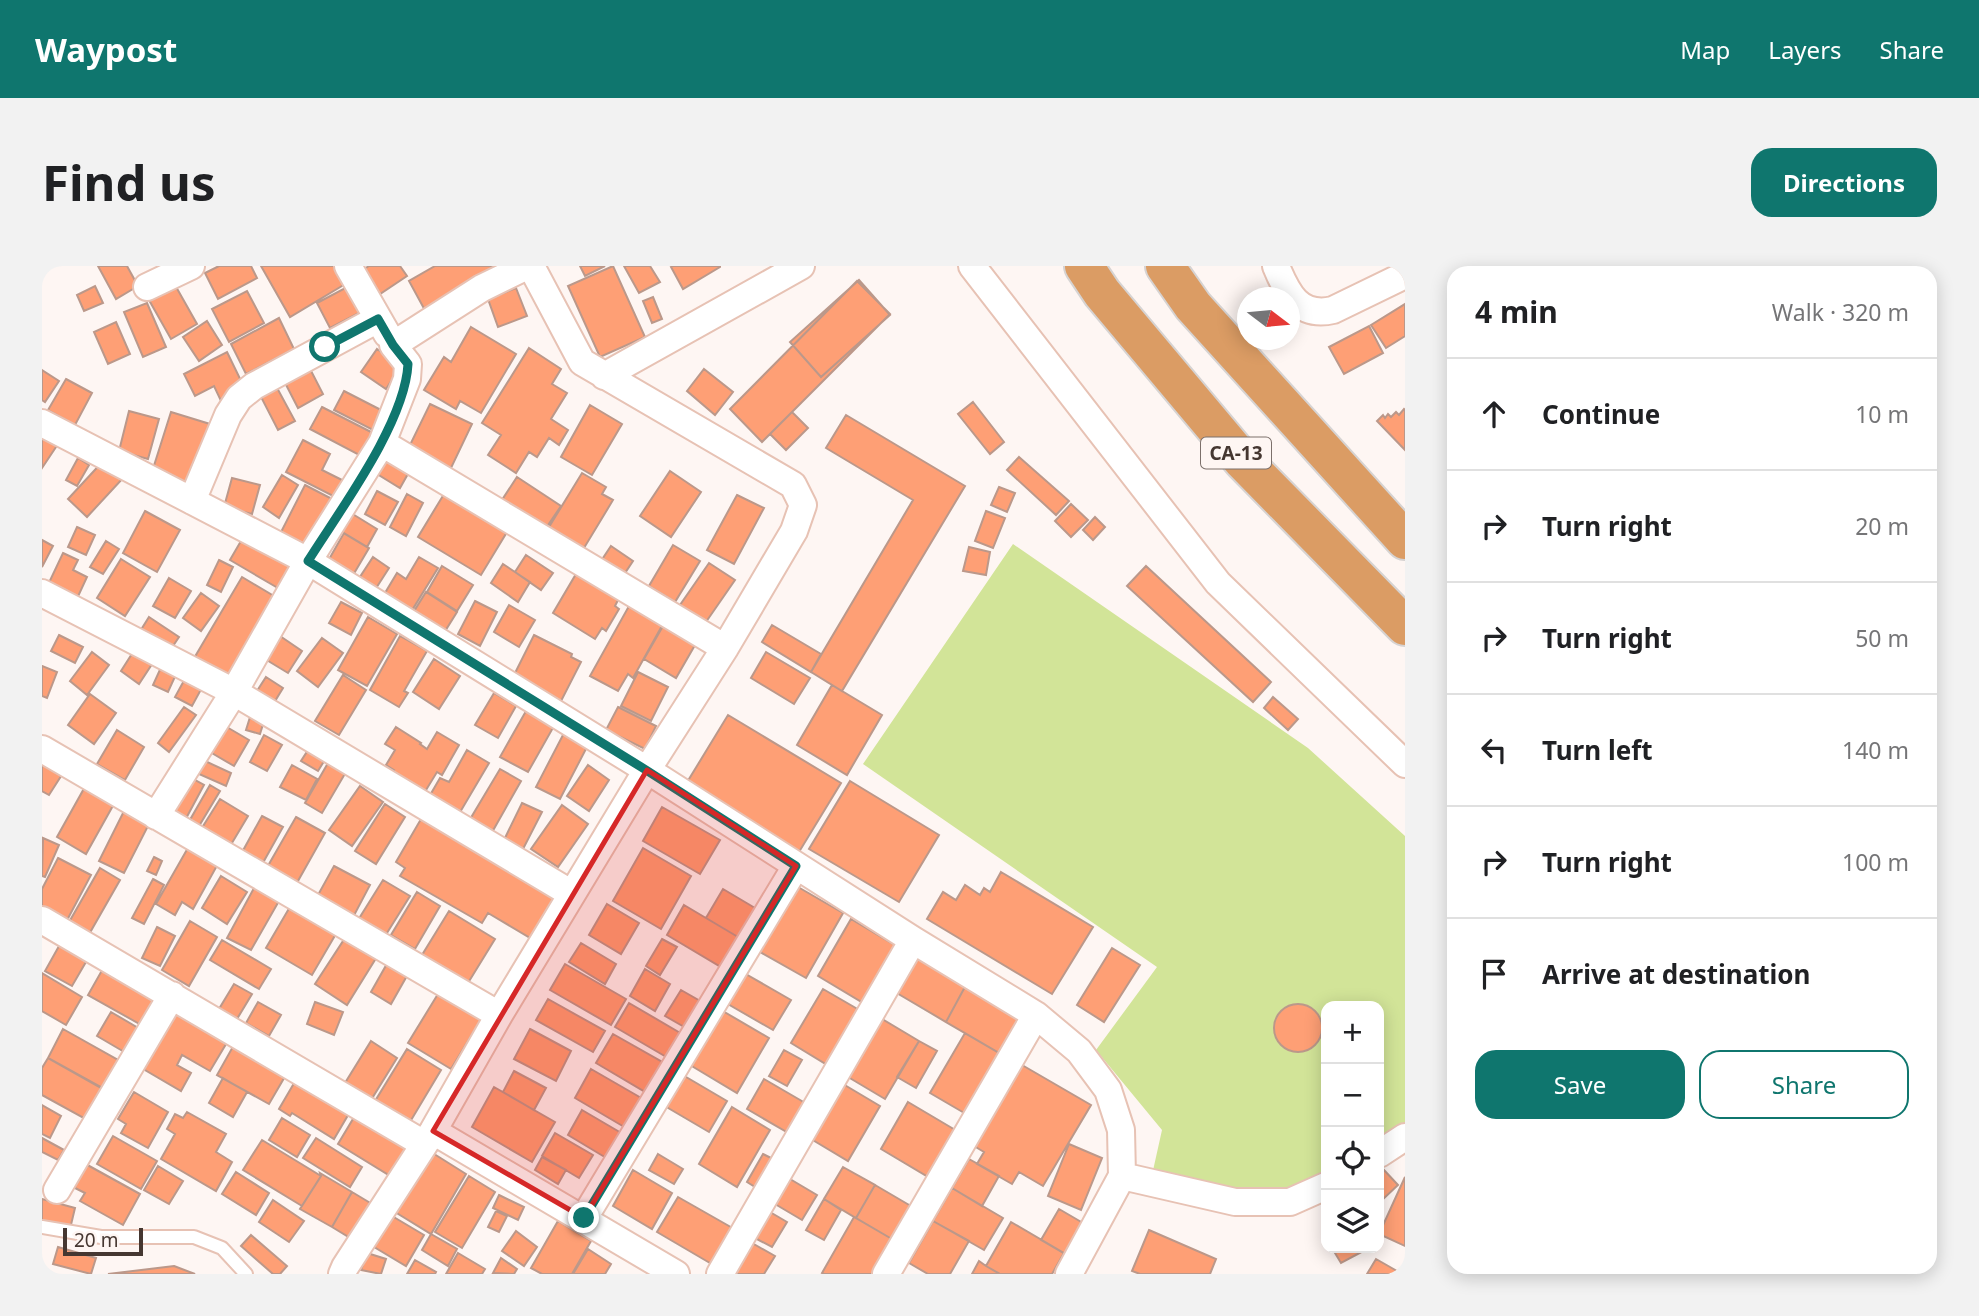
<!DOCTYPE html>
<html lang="en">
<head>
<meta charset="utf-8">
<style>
  :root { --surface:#fff; --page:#f2f2f2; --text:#202124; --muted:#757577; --line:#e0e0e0; --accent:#0f766e }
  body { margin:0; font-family:"Noto Sans",sans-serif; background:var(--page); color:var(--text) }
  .controls { position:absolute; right:21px; bottom:21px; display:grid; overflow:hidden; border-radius:14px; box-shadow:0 4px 18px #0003 }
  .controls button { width:63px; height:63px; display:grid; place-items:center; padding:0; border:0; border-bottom:2px solid var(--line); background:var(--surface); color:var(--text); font:35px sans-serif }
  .compass { position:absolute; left:1195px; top:21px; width:63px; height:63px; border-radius:50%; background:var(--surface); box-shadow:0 4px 18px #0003; rotate:106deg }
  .scale { position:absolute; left:21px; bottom:18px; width:80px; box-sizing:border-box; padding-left:7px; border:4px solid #453731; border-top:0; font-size:19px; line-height:24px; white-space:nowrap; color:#453731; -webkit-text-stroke:5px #fef6f3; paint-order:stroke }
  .stop { position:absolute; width:21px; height:21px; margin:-16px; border:5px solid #0f766e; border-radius:50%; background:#fff }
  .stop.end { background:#0f766e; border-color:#fff; box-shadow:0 2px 7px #0008 }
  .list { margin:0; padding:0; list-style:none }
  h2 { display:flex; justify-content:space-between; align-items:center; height:91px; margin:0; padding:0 28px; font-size:30px }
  h2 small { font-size:23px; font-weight:400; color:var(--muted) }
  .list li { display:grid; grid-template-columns:46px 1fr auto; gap:21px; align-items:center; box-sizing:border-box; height:112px; padding:0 28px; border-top:2px solid var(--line) }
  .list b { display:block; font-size:26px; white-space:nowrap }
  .list em { font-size:23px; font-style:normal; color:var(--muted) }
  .actions { display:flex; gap:14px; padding:21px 28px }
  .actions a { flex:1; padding:16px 0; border:2px solid var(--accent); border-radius:21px; text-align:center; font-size:24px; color:var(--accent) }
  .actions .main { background:var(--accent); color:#fff }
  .icon { flex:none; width:38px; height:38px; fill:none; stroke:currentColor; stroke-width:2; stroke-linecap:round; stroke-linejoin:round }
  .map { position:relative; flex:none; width:1363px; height:1008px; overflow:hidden; border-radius:21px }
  header { display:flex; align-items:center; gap:42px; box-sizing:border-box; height:98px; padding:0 35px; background:var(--accent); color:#fff }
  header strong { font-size:33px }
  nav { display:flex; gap:38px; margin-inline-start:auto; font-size:24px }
  .intro { display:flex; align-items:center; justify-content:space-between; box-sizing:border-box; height:168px; padding:0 42px }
  h1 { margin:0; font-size:49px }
  .button { padding:18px 32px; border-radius:21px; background:var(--accent); color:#fff; font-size:24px; font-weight:700 }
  main { display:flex; gap:42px; padding:0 42px }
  aside { flex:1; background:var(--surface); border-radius:21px; box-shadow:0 4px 18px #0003 }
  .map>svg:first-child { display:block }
</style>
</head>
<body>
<header>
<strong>Waypost</strong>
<nav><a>Map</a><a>Layers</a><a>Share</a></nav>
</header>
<div class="intro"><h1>Find us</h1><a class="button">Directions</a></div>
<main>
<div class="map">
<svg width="1363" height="1008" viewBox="0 0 1363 1008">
  <rect width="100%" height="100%" fill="#fef6f3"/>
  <path fill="#d2e498" d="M971,278L1266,482L1363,570V857L1337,877V740H1284V909L1249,927L1195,929L1110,909L1120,864L1054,784L1115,701L821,498Z"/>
  <path fill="#fe9f75" stroke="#bb988a" stroke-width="2" d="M56,0H85L96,20L74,33Z
    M177,0H209L215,12L176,33L163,7Z
    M219,0H296L305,17L248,51Z
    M327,0H358L365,10L335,30L319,5Z
    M393,0H457L385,48L367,15Z
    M538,0H563L543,10Z
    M571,0L603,71L558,91L526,20Z
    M582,0H608L618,16L597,27Z
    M631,0H678V1L641,23L629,1Z
    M817,14L848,49L779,111L748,76Z
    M815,15L848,48L720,176L688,143Z
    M133,19L155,58L129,73L107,34Z
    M53,20L61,37L42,45L35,29Z
    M307,20L321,45L288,62L275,37Z
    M474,22L485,50L456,61L446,33Z
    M205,25L222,57L187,76L170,43Z
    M611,31L620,53L610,57L601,35Z
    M105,37L124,81L101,91L82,46Z
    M1363,38V70L1344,82L1329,59Z
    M237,52L252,83L204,108L189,78Z
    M165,55L180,79L157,95L141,71Z
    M74,56L88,88L66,98L52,66Z
    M1327,60L1341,87L1302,108L1287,81Z
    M429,61L474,88L439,147L418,135L414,143L382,124L402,91L409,96Z
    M487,82L519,103L510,118L525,127L509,153L526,164L517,179L507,172L495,191L487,186L474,207L446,189L459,169L440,157Z
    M335,83L359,100L344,123L319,106Z
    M185,86L204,125L180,137L172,120L153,130L142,108Z
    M266,99L281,128L256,142L241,113Z
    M662,103L691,126L673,149L645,125Z
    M0,104L17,115L3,136L0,134Z
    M24,113L50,127L33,159L6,144Z
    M234,120L253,155L236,164L218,129Z
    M302,125L341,145L331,164L292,144Z
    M931,136L962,176L948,188L916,148Z
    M388,138L430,158L409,202L367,181Z
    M548,139L580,158L550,209L519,191Z
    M280,141L333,168L321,191L268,163Z
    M1362,143L1363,144V184L1335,155L1341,149L1343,152L1346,148L1349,151L1354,146L1357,149Z
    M87,145L117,153L106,193L77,185Z
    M129,146L168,158L148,221L109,209Z
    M750,146L766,162L744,184L728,168Z
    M804,149L923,220L800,425L769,406L871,234L784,182Z
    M0,163L18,175L0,202Z
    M261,174L288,188L280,204L306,217L297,233L244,206Z
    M977,191L1027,235L1014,249L965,204Z
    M36,192L47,199L35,220L24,214Z
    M344,192L367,206L358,222L335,208Z
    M63,193L82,211L45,251L26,233Z
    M628,205L659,226L629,271L598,250Z
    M540,207L564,221L560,228L571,234L542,282L507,261Z
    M240,209L256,219L237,252L221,241Z
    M475,211L519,240L500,268L456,240Z
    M190,212L218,219L210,248L182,241Z
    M263,219L292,234L267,285L237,270Z
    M957,221L973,227L965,246L949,239Z
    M335,225L356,236L343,259L323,248Z
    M365,228L381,237L364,270L348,261Z
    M402,228L465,266L439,309L376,271Z
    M695,229L722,242L692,298L665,284Z
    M1029,238L1046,254L1029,271L1013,255Z
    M103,245L138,264L115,306L81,287Z
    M944,245L963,252L951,282L933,275Z
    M309,247L335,263L325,281L298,265Z
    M1053,251L1063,261L1051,274L1041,264Z
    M35,261L53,269L44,289L26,281Z
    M302,267L327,282L307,316L282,302Z
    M203,268L257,299L241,325L188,294Z
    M0,274L11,280L0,301Z
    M64,275L77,283L61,308L48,301Z
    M631,279L658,295L633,336L607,320Z
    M569,280L591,295L581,310L559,295Z
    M927,281L948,286L944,309L921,305Z
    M21,287L36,294L31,304L45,311L33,337L4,323Z
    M484,289L511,307L499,324L473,306Z
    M331,291L347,302L331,327L314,317Z
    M377,291L396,302L364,354L337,337L355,307L364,313Z
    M79,293L108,311L83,350L55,332Z
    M177,294L191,301L179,326L165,319Z
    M667,297L693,314L664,356L638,339Z
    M461,298L488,316L476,336L449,317Z
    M400,300L431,319L415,345L385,326Z
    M1104,300L1229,416L1211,436L1085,320Z
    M534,308L576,334L573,340L577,343L564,365L560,362L553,373L511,347Z
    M200,311L237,333L187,416L151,394Z
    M127,312L149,325L133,352L111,340Z
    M384,326L415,346L400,370L369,350Z
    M159,327L177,340L159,365L141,352Z
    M433,335L455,346L438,380L416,368Z
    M299,336L320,347L309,369L287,357Z
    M467,339L493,354L477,381L452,366Z
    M587,340L621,358L591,412L586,408L576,425L548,410Z
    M107,351L137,371L127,386L97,367Z
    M326,351L355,368L325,420L296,404Z
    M730,359L779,388L769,406L720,376Z
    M621,360L653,379L634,412L602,393Z
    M17,369L41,381L33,397L9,385Z
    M492,369L530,388L529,391L539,396L516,441L468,417Z
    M238,370L260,385L246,407L223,393Z
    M358,370L385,385L362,425L366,427L357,441L328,424Z
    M280,372L301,387L276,421L255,405Z
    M95,380L114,392L97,418L79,405Z
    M50,386L67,399L45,429L28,415Z
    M724,386L768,412L752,438L709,412Z
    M392,393L418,410L397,443L371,426Z
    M121,397L136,404L126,426L111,419Z
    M0,400L15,406L5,432L0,430Z
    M596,406L626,421L609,455L579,440Z
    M145,409L162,418L150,440L133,431Z
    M301,409L324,424L297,469L273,455Z
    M224,411L241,422L230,440L213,428Z
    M790,419L840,449L805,509L755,479Z
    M452,427L474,440L456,472L433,459Z
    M48,428L74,447L52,478L26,459Z
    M1231,431L1256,453L1246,464L1222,442Z
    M142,441L154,449L127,486L116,477Z
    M576,441L614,460L603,483L564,464Z
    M484,445L512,460L486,506L458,491Z
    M209,448L223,452L218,468L204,464Z
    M686,449L799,517L757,586L644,518Z
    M183,460L207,474L192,500L168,486Z
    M354,461L379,477L378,478L385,483L395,466L417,479L400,509L395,506L381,529L349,510L352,504L344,499L353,484L343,478Z
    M75,464L102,481L83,514L55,498Z
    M522,467L546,479L518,533L494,521Z
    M222,469L240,479L225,505L208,496Z
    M268,481L284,492L276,505L259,495Z
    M425,484L447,497L417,548L387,531L398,512L407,516Z
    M0,494L21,507L7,529L0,525Z
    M163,495L189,507L184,520L157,508Z
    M286,497L304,506L280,547L263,537Z
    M250,499L275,513L264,534L238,521Z
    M546,499L567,514L547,545L525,530Z
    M458,503L479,515L449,568L427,555Z
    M144,509L162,519L141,558L122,547Z
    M808,515L897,569L857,636L767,583Z
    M44,519L73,536L44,588L15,571Z
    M168,519L178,525L154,565L145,559Z
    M318,520L341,536L310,580L287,564Z
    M178,533L206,550L187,582L158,565Z
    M480,537L500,546L480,585L461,576Z
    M343,538L363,551L334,598L313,585Z
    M520,539L546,558L516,601L489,583Z
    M620,541L678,574L658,608L601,575Z
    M82,545L107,558L82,607L57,595Z
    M220,550L241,561L218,602L198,590Z
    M254,551L283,567L252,622L223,605Z
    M379,553L514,631L490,673L446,647L440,657L358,610L363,602L354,596Z
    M1,572L17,579L3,611L0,610Z
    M147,580L177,596L151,643L140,636L133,649L114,638Z
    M601,582L649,610L619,663L571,635Z
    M112,591L120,595L114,609L105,605Z
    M16,592L49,609L23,658L0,645V623Z
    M292,600L328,619L308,657L271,638Z
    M58,602L78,614L46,670L26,658Z
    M959,606L1051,661L1010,728L885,653L901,626L914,634L923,619L938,629L942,622L948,626Z
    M179,610L205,626L185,658L160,642Z
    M111,613L122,619L102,658L90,652Z
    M341,614L368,630L340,675L313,659Z
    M756,621L801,647L764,712L718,686Z
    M212,622L237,635L209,684L185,672Z
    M681,623L713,642L696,671L664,652Z
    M375,626L398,640L373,683L349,669Z
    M565,638L597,657L579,688L547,669Z
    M249,639L295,666L270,709L224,682Z
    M642,639L696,671L679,701L625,669Z
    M407,645L453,673L426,717L380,689Z
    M809,653L856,681L823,738L776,710Z
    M148,655L175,671L147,720L120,704Z
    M115,661L133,670L118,700L100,692Z
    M305,669L336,689L305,739L273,718Z
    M21,673L48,689L30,720L3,705Z
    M620,673L635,681L618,709L604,700Z
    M180,674L229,703L217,723L168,694Z
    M539,677L574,698L563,718L527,696Z
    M1070,682L1098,699L1062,756L1035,739Z
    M874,690L924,719L904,756L853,726Z
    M346,696L366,708L349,738L329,726Z
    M523,698L584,733L569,759L508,724Z
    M63,699L118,731L101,760L46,729Z
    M603,703L628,718L613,745L588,730Z
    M0,707L40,731L24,759L0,745Z
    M702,707L749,734L731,764L684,737Z
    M192,718L210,728L195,753L177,743Z
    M924,719L979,752L959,788L904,756Z
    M399,723L442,749L409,803L366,777Z
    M781,723L819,745L787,800L749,777Z
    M639,724L660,736L644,762L623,750Z
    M506,733L563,765L551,786L494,754Z
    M216,736L239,749L227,770L204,757Z
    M273,736L301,746L292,769L265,758Z
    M587,737L640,768L626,792L573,761Z
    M1232 762a24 24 0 1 1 48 0a24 24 0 1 1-48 0Z
    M131,740L187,773L168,805L140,789L135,799L149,807L139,825L96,800Z
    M679,744L727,772L695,827L648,799Z
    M69,746L98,763L84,787L55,770Z
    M835,750L877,775L843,833L801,808Z
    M21,763L76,794L61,823L6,792Z
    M488,763L529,785L514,815L472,793Z
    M923,767L959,788L924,848L888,827Z
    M571,768L622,797L605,827L554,797Z
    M329,775L355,792L329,834L303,817Z
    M877,775L895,785L874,822L855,811Z
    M193,777L245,807L227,838L175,809Z
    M365,783L399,804L365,861L330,840Z
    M742,784L760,794L745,820L727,810Z
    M6,792L64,824L47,855L0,829V802Z
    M980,799L1049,839L1001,920L977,906L970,918L935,898L942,886L932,880Z
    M549,803L601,833L584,862L533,832Z
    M472,805L504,822L492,844L461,826Z
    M639,808L685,835L667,866L621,839Z
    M181,812L205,826L191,851L167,837Z
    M255,812L309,844L292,873L250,847L248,850L237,843Z
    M722,813L765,838L748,868L705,843Z
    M801,818L838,840L806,895L769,873Z
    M452,821L513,856L490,896L430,861Z
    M92,826L126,846L106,882L79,867L84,858L76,853Z
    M866,836L915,865L888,912L839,883Z
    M0,839L19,850L8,872L0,868Z
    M690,841L728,864L695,921L657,898Z
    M540,844L581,868L566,893L526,869Z
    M145,846L184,868L174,886L190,896L174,925L119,893L133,868L125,863L133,848L141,852Z
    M314,848L368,881L350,911L296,878Z
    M240,852L268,869L255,891L227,874Z
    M513,867L551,889L537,912L500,890Z
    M71,870L115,895L99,923L55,898Z
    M0,872L22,884L16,894L0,886Z
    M274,872L320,901L308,921L261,892Z
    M220,874L279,910L260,940L201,904Z
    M1027,878L1060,892L1039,944L1006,930Z
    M389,886L424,908L389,968L353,946Z
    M616,888L641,903L632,918L607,904Z
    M721,888L735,895L718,924L705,916Z
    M500,891L524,904L516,918L493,904Z
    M927,893L957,910L940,940L910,922Z
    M40,896L98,928L81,959L38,935L43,927L27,919Z
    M116,900L141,915L127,938L102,924Z
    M801,901L833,919L814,952L782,933Z
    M591,904L630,927L610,963L571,940Z
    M1342,904L1356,919L1337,937V909Z
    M194,906L227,927L214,949L180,928Z
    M278,907L310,926L290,961L258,943L279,910Z
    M427,910L453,926L420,982L393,966Z
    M1363,911V980L1337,968Z
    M748,913L775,929L760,954L733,938Z
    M833,919L874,943L855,976L814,952Z
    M910,922L961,952L942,984L891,955Z
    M310,926L330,938L310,973L290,961Z
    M457,929L482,941L476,954L451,942Z
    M636,931L694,964L673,1000L615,966Z
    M0,933L33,942L28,963L0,956Z
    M782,933L799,944L782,974L764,964Z
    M231,934L262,955L247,976L217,956Z
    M1017,943L1041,957L1023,988L999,974Z
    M454,945L465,950L457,966L446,961Z
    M728,946L745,956L730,981L713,972Z
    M350,950L382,969L364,1000L332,981Z
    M812,951L855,976L836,1008H782L780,1007Z
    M516,955L549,975L530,1008H500L489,1002Z
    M891,955L927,975L908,1008H886L867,997Z
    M969,956L1022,987L1010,1008H958L944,1000Z
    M1107,964L1174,993L1168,1008H1098L1090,1005Z
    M474,965L495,981L482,1000L460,985Z
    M389,968L415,983L406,1000L380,984Z
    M209,969L245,1000L238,1008H231L199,980Z
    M710,977L733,990L722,1008H691Z
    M16,981L54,992L49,1008L11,998Z
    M1290,982H1327L1299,997Z
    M546,983L569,998L563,1008H531Z
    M325,987L344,993L339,1008L319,1004Z
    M416,987L443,1003L440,1008H404Z
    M459,992L475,1003L472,1008L451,1007Z
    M1334,993L1355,1005L1353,1008H1325Z
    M373,994L394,1006L393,1008H365Z
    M937,995L944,1000L958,1008H930Z
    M132,1000L153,1008H66Z"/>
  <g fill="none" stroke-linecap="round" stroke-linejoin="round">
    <defs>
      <path id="service" d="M0,961L59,971H152L180,982L204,1008"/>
      <path id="minor" d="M306,0L345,68
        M930,0L1176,317L1363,498
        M1234,0C1245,27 1257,52 1291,44L1363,9
        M105,21L149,0
        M562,110L759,0
        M0,157L266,295L605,504L871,674L994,749L1037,785L1066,824L1079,864L1080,910L1027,1008
        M340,177L683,382
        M150,235L186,149L197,132L212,120L336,53
        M0,327L192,426L530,628
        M0,483L457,749
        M114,550L192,426L266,295L340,177L365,113L366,98L351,79L440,22L485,0
        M0,654L382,878
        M391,865L634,1008
        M1337,888L1363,871
        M1080,910L1193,936H1248L1284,920
        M15,924L130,729
        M542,952L754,600
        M300,1008L303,1001L391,865L457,749L605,504L683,382L752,265L761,239L751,219L540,96L489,0
        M678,1008L871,674
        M844,1008L994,749"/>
      <path id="trunk" d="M1042,0L1060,27L1201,195L1363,360
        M1123,0L1151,40L1363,274"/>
    </defs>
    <use href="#service" stroke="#e7c2b4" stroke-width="16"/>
    <use href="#minor" stroke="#e7c2b4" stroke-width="30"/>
    <use href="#trunk" stroke="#d6d3d2" stroke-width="42"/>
    <use href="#service" stroke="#fff" stroke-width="12"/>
    <use href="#minor" stroke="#fff" stroke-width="26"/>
    <use href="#trunk" stroke="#db9c64" stroke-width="38"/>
  </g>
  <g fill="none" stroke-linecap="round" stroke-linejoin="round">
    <path stroke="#0f766e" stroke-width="9" d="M283,81L336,53L351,79L366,98C363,157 298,244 266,295L604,504L754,600L542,952"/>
  </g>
  <path fill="#d62828" fill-opacity="0.2" stroke="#d62828" stroke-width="5" stroke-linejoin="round" d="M605,504L754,600L542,952L391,865Z"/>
  <g text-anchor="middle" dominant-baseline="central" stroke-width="6" stroke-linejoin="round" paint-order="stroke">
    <rect fill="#fef6f3" stroke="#7c706b" stroke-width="2" x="1159" y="171.5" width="70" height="31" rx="5"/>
    <g font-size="19" font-weight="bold" fill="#453731">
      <text x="1194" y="187">CA-13</text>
    </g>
  </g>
</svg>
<div class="controls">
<button>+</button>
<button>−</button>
<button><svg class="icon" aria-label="locate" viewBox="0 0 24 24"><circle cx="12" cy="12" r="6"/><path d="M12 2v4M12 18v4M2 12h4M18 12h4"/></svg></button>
<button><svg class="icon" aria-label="layers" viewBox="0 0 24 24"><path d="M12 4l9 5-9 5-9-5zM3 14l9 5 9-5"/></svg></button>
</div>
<svg class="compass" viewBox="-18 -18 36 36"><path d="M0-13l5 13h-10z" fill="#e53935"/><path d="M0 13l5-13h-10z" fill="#757577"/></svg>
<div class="scale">20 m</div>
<div class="stop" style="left:283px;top:81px"></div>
<div class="stop end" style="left:542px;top:952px"></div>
</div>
<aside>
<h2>4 min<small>Walk · 320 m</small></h2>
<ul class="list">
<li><svg class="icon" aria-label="ahead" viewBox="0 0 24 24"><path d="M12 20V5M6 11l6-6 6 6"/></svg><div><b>Continue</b></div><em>10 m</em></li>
<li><svg class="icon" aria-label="right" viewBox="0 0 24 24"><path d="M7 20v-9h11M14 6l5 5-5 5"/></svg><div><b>Turn right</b></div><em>20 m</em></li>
<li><svg class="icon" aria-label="right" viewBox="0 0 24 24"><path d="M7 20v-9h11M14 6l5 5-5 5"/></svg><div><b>Turn right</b></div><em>50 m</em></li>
<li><svg class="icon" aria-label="left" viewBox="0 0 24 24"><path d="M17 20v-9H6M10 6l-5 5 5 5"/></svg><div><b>Turn left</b></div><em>140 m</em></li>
<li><svg class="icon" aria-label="right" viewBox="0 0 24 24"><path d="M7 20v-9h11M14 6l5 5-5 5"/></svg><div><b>Turn right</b></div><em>100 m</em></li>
<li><svg class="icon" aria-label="arrive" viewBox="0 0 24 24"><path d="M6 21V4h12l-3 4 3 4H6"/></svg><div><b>Arrive at destination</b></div></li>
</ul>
<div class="actions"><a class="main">Save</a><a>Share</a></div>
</aside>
</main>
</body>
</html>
